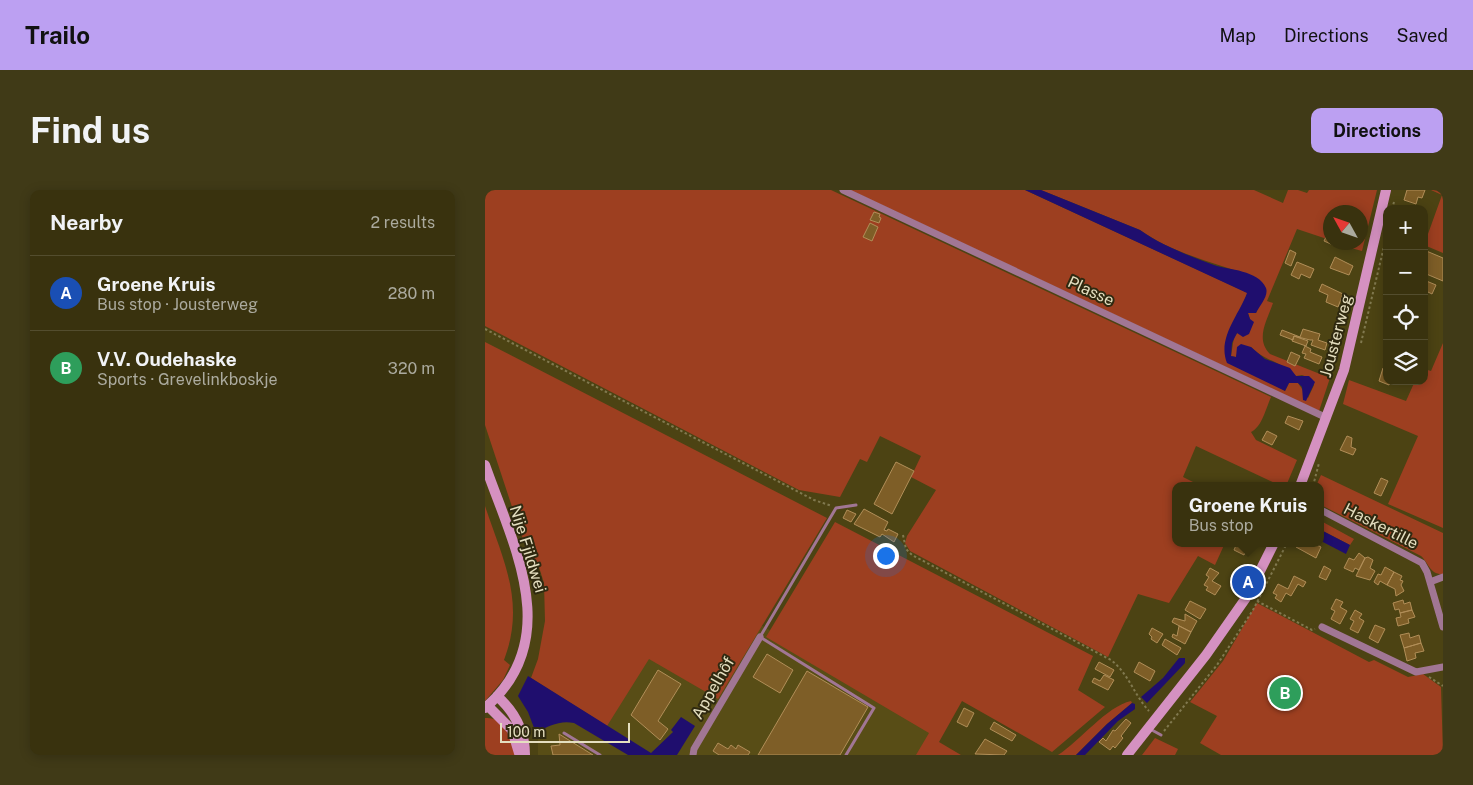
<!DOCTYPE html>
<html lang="en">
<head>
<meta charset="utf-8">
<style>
  :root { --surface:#39320e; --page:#403a17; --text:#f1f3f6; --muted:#abaa9e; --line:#534d2e; --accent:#bca0f2 }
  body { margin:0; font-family:"Public Sans",sans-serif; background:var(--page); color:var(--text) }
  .controls { position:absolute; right:15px; top:15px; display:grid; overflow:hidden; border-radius:10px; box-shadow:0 2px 12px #0003 }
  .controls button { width:45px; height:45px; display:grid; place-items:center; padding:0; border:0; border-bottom:1px solid var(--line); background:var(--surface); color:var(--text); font:25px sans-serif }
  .compass { position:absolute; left:838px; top:15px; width:45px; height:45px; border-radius:50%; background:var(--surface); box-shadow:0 2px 12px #0003; rotate:310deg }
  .scale { position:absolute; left:15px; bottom:12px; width:130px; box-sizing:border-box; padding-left:5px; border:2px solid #e5dfc0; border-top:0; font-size:14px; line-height:18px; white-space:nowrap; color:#e5dfc0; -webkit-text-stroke:4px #2f2910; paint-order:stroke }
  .you { position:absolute; left:400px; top:365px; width:18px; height:18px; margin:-12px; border:4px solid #fff; border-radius:50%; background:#1a73e8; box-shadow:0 0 0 8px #1a73e833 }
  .badge { display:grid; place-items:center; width:32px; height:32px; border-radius:50%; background:var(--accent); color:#fff; font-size:16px; font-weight:700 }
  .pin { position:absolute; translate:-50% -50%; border:2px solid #fff; box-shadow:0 1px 5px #0006 }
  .popup { position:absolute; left:687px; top:292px; width:152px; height:65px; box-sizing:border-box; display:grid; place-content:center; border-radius:10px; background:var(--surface); filter:drop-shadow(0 1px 4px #0005); font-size:16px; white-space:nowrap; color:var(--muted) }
  .popup b { font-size:19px; color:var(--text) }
  .popup::after { content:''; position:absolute; left:50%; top:100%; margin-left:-10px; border:10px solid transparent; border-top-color:var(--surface) }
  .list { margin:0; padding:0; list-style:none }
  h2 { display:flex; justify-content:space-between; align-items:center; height:65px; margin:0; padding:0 20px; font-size:21px }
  h2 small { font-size:16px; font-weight:400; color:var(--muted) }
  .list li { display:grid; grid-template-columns:32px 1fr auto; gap:15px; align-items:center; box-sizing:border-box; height:75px; padding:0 20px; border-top:1px solid var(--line) }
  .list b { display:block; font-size:19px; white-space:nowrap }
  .list p { margin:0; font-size:16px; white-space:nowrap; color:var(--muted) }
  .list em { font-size:16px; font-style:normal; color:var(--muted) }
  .icon { flex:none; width:28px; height:28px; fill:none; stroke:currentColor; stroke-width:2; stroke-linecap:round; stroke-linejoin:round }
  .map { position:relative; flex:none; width:958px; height:565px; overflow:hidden; border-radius:10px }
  header { display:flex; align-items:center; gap:30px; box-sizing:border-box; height:70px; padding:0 25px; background:var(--accent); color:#111 }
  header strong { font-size:24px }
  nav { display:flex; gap:28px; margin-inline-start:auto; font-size:18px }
  .intro { display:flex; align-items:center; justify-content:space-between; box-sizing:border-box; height:120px; padding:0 30px }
  h1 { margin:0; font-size:35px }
  .button { padding:12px 22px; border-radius:10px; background:var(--accent); color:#111; font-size:18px; font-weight:700 }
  main { display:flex; gap:30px; padding:0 30px }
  aside { flex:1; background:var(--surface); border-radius:10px; box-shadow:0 2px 12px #0003 }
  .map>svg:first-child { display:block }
</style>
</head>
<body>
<header>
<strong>Trailo</strong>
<nav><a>Map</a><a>Directions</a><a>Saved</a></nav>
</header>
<div class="intro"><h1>Find us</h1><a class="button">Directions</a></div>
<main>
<aside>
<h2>Nearby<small>2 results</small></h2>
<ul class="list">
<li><span class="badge" style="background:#1a4fb4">A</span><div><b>Groene Kruis</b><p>Bus stop · Jousterweg</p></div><em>280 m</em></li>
<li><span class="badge" style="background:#2e9e5b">B</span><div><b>V.V. Oudehaske</b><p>Sports · Grevelinkboskje</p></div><em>320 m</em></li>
</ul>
</aside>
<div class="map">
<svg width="958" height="565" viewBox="0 0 958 565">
  <rect width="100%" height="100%" fill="#4c4313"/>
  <path fill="#584d16" d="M274,434L457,539L443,565H53V534L88,523L115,539L162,464Z"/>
  <path fill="#9d3f20" d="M0,0H346L786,207C781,218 777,237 766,242L771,250L812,270L801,296H796L711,256L698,287L716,296H690V353H740L730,375L713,366L684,413L653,404L623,467L425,361L420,353L422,346L451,300L426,287L436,266L395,246L382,272L375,269L355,307L314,300L0,136Z
    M365,0H540L763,103L742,146L740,162L800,201L804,193H813L823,208L829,195L827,189L817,185L811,186C798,172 779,171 766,157L752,164L751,167L746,166L749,147L765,129L763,123H771L775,114L769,87C730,72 690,65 655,40L556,0H769L798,13L803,0H813L822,3L824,0H892L877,61L866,58L868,53L876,52V22H846L845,50L812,39L782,111L788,113C782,131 770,149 785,164L845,188L834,221Z
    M946,0H958V63L939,55L957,5Z
    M0,152L342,328L233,509L164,469L122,536L46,488L53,469L60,431L59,393L53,374L45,368L35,341L0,235Z
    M958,153V338L903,314L933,246L858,214L864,190L921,211L930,191H939V179L946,181Z
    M836,285L958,343V384C945,385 944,373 936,366L836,315V296H831Z
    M0,316C18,370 41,412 19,470L25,475L18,490L0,511Z
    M836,331L869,349L865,355L836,340Z
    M350,332L608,466L593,500L620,517L567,562L477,511L454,552L476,565H431L444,543L281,447Z
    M772,413L884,472L889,470L923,487L938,484L956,497L958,565H736L715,553L732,526L705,512L738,471Z
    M646,511L647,513L622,534L591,565H573C595,551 622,516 646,511Z
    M0,528C21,526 26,549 32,565H0Z
    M670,548L693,559L690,565H657Z"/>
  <path fill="#1f0e6e" d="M540,0H556L655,40C676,55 704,66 729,75C744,80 773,80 781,98C784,106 774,116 771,123H763L765,129L769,132L764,144L758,147L752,143L747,153L746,166L751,167L752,157L756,154L766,157L780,169L805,178L811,186H824L830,192L821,211L818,210L817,197L813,193H804L800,201L742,173C732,148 754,125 762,103Z
    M836,340L865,355L861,364L836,351Z
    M694,468H700V473L662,513L656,507L678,488Z
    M43,486L166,563L188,542L186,540L196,527L210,536L192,565H143L89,533C75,530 63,536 51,543L43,522L33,506Z
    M647,513L650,514V519L633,531L600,565H591L622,534Z"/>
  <path fill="#7e5e27" stroke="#b18e58" d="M922,0H940L937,8L933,7L931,14L919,10Z
    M389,22L395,24L394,27L396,28L394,33L385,30Z
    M385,33L393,37L387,51L378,47Z
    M842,45L846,47V52H857L855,58L839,51Z
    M805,60L811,63L806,76L800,73Z
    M939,60L958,68V91L939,83Z
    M850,67L868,76L864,85L845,78Z
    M812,72L829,79L825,88L816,84L814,89L806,85Z
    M939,90L951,95L947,104L939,100Z
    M837,94L858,104L853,117L841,112L843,105L834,101Z
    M818,139L835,144L833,150L842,153L840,160L826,155L828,150H825L809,146L808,150L795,145L797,140L815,147Z
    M809,146L823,151L821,156L807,151Z
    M820,156L826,159L825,162L837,167L834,174L819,168L821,164L817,163Z
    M806,162L815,166L810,176L802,172Z
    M898,178L902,180V191H906L904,195L894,191Z
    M803,226L818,231L814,240L800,233Z
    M782,241L792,246L787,255L777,250Z
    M862,246L867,248L866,257L871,259L868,265L855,260Z
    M411,272L429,281L407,324L389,314Z
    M896,288L903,291L896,306L889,303Z
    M379,319L403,332L399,340L402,341L403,339L413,344L409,352L397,344L395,347L369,334Z
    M362,320L371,324L366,332L358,328Z
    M752,353L763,354L759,365L749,360Z
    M813,353H828L836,357L831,368L811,357Z
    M874,363L880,368L874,380L870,378L868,382L859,378L864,368L869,370Z
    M883,367L888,370L885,378L890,381L885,390L871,386L880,368Z
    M839,376L846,380L841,390L834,387Z
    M900,377L909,382L902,395L895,391L893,395L889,392L893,384L896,385Z
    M725,378L734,383L727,391L736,396L730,405L721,400L723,397L719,395L724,387L721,385Z
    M909,382L917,386L915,390L918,391L916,395L919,401L911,406L910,399L902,395Z
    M809,386L821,392L818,397L813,394L806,406L801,403L796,412L790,408L792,405L788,403L793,394L803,399Z
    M851,409L858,412L855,417L862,421L855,434L846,429L850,421L846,419Z
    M918,410L919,414L925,412L927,420L915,423L914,419L910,420L908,413Z
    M705,411L721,419L715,429L700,420Z
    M870,420L877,424L874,428L879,431L873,443L865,439L869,431L865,429Z
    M927,420L930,427L923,429L924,433L913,436L911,428L916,427L915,423Z
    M700,424L712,431L706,442L687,432L689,428L700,431Z
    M890,435L900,439L893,453L884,448Z
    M694,436L706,442L700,454L687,447L688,444L692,446Z
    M667,438L678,444L672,453L666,449L667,447L664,444Z
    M924,443L925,448L934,445L936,453L919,458L915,445Z
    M680,449L696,458L692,465L677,455Z
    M936,453L939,461L930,463L931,468L922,471L919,458Z
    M282,464L308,480L295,503L268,487Z
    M614,472L629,480L625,487L610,479Z
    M654,472L670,481L665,491L649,482Z
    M173,480L196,494L173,531L183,539L175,550L146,525Z
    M322,481L383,517L355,565H273Z
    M619,485L629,490L623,500L607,492L609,488L615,491Z
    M479,518L489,523L482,537L472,532Z
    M641,529L646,533L636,546L638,548L630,558L628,556L625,560L614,552L618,548L621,551L628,540L630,541Z
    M509,532L531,545L527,551L505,539Z
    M74,544L108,565H68L66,556L75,555Z
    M500,549L522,561L519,565L490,564Z
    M233,553L243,559L246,555L251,559L253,555L265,562L263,565H234L228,561Z"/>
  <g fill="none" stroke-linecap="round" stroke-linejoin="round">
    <path stroke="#81794f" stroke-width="2" stroke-dasharray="2.5 2.5" stroke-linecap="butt" d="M907,19L909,12
      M0,139L329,310L347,316
      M876,153L902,44
      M828,296L834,273
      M418,345L421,359L427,365L626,470C644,484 649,505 664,521
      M772,411L827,440L830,439
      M944,487L958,496
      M679,541L732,475L768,420L802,353"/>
    <path stroke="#a17694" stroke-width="3" d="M665,539L676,545
      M79,543L115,565
      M361,565L389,518L275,447L351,318L371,315"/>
    <path stroke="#a17694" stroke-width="7" d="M358,0L842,228
      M836,320L937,373L942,382L958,437
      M945,392L958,387
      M837,437L931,482L958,477
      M208,565L209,559L275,447"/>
    <path stroke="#d591c1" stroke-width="10" d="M0,275C28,355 80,449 0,518
      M815,296L859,180L901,0
      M12,506C30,522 40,541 40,565
      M3,516L27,540L34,563
      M642,565L721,465L763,405L789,353"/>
  </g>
  <g text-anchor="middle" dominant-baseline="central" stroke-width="4" stroke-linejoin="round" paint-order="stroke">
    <g font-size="16" fill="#e5dfc0" stroke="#2f2910">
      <text transform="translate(606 101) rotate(25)">Plasse</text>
      <text transform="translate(851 146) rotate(-75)">Jousterweg</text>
      <text transform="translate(896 336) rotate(27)">Haskertille</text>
      <text transform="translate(43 359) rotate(73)">Nije Fjildwei</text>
      <text transform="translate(228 498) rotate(-60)">Appelhôf</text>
    </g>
  </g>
</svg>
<div class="controls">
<button>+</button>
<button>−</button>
<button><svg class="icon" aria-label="locate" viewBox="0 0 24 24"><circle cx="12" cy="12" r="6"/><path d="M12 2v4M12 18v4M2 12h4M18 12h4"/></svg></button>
<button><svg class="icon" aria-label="layers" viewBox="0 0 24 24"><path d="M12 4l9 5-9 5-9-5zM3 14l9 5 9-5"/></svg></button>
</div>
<svg class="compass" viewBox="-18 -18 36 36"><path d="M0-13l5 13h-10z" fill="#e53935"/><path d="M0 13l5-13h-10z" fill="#abaa9e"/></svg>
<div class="scale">100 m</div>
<div class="you"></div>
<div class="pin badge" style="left:763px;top:392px;background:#1a4fb4">A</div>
<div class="popup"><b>Groene Kruis</b>Bus stop</div>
<div class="pin badge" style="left:800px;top:503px;background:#2e9e5b">B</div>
</div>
</main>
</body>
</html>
